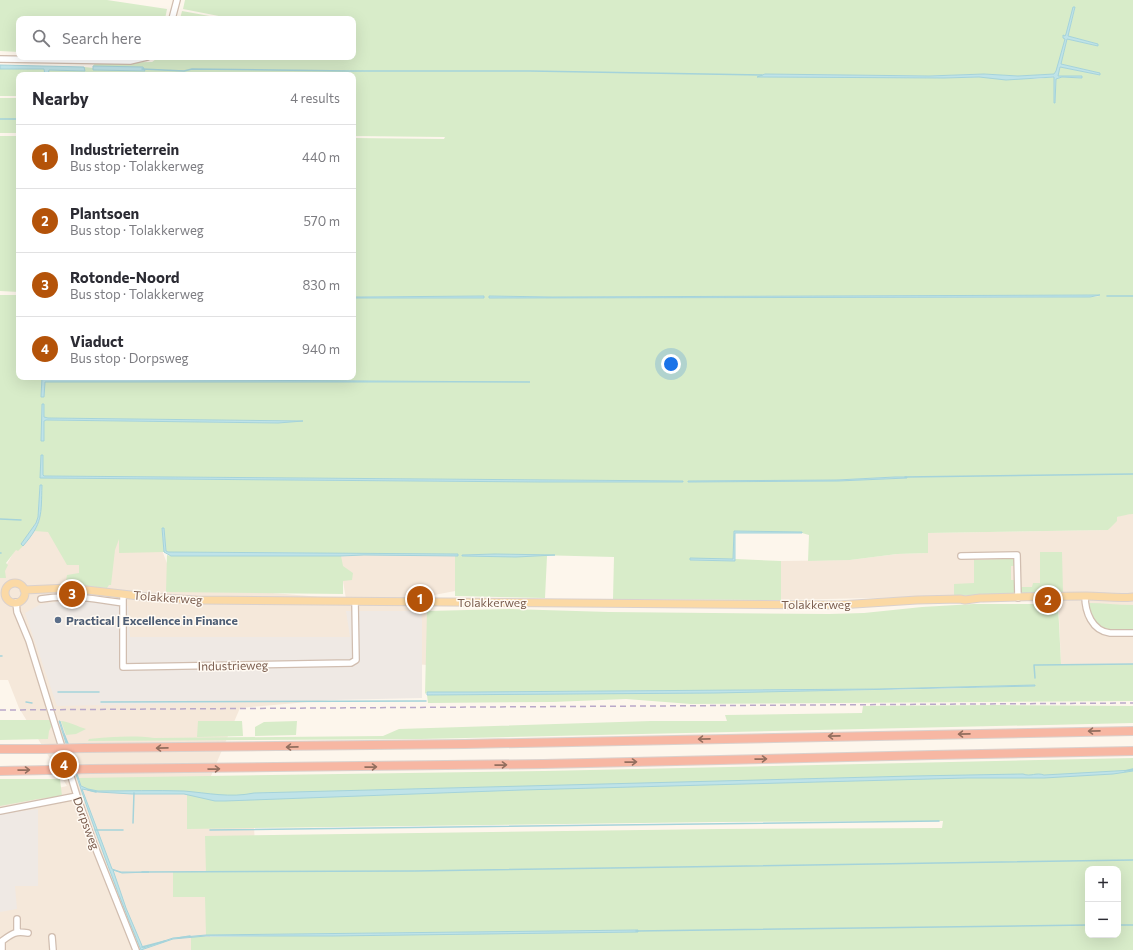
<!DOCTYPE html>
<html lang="en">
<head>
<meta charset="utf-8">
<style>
  :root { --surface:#fff; --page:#f7f7f7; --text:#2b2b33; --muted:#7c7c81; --line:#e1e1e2; --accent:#b45309 }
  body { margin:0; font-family:Commissioner,sans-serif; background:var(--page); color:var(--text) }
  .controls { position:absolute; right:12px; bottom:12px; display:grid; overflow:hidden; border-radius:8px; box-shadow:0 4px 16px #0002 }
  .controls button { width:36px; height:36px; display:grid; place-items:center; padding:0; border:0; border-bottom:1px solid var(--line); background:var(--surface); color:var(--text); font:20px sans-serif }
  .you { position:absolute; left:671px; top:364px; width:14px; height:14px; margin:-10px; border:3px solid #fff; border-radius:50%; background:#1a73e8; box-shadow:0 0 0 6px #1a73e833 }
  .badge { display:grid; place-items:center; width:26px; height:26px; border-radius:50%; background:var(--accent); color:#fff; font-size:13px; font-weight:700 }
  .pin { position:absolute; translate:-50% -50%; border:2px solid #fff; box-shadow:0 1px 4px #0006 }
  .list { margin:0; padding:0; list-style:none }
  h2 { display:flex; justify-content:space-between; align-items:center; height:52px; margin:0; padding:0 16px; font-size:17px }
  h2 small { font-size:13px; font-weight:400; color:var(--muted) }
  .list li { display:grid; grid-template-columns:26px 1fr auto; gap:12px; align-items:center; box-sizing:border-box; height:64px; padding:0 16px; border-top:1px solid var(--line) }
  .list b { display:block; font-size:15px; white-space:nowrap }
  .list p { margin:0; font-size:13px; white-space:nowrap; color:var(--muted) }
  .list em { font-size:13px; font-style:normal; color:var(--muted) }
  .icon { flex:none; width:22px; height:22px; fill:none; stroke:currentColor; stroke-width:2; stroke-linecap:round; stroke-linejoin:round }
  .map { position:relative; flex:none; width:1133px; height:950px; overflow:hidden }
  .search { position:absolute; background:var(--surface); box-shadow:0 4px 16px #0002; left:16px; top:16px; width:340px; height:44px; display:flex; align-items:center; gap:10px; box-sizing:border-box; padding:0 14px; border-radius:8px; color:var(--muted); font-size:15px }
  .panel { position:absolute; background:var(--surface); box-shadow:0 4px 16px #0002; left:16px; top:72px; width:340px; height:308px; border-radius:8px }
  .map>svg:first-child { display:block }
</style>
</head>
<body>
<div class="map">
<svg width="1133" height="950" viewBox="0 0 1133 950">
  <rect width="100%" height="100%" fill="#fdf6ec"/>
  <path fill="#f5e8da" d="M36,513L120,515L124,548L162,550L175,585L346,599L338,551H457L455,591L429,596L427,665L389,662L375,696L240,708L202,797L254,826L256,869L208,870L210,937L193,950H0V801L67,786L19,708L8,680H0V572L3,571Z
    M1125,514H1133V664H1061L1058,594L781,600V561L850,560L897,554L928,553V533L1108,530L1117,517Z"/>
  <path fill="#efe9e4" d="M70,600L128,606L130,637H350L346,611H422V698L57,706L25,613L41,604Z
    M38,809V886H15L17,909L0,912V814Z"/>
  <path fill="#d8ecc9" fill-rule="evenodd" d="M0,0H107L167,9L165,19H19V52L0,51Z
    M185,0H1133V514C1127,514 1123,516 1117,517V521L1108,530L928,533V553L897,554L850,560L808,561L809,535L802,533L734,531L733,559L690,560L734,561L735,559L781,561V600L613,599L614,557L495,554L462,555V556H547L545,598L455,596V554L168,552L166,551L164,528H162L164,552L119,553V539L115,550L111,585H109L107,588L78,585L66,581L67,575L79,573V565H67L48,532L34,531L40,519L42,485H40L38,517L36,523L21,544L23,546L18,551L16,550L6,563L8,565L5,571L6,578H0V295H19V377H42L41,396L44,397L45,382H488L45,379V377H353V298H484V296L353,297V138L444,139L445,137L353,136V75H48V70L84,71V67L93,68V70L144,71L143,67L93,66L95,63L152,62L159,57H353V19H234L183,9ZM1074,7L1075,8L1068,36L1098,44V46L1067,39L1061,64L1100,73V75L1060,67L1058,76H1082L1081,78L1062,77L1056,79L1055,103H1054L1055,77L1035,79L979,77L944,78L758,76L765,74L929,76L984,74L1018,76L1054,74L1056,72ZM1100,295V296L1090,297L713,298L489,297V296L552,297ZM42,404H44V417L48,418L297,421L278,423L46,420L44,421L43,441L41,440ZM41,455H43V475L44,476L683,481V482H540L41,478ZM895,477H906V478L838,481L688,482L837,480Z
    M182,11L226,19H180Z
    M0,69H44L45,75H19V96H0Z
    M0,98H19V133H0Z
    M0,136H19V292L0,291Z
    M1040,552H1062L1063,592L1021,593V587H1032L1033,583H1040Z
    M167,555L171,556H341L343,566L353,573L352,580L343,581V594L166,592Z
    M1009,557L1015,558V566H1011V580H1015V594L954,596V584L974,583V558L975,560L1008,559Z
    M1088,603C1103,603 1117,605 1133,605V630C1108,630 1094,632 1088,603Z
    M974,604H1058L1061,664H1133V701L691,704L626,699L553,702L428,703L427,695L880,690L968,688L1035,685L883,689L473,692H427L425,694L427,611L510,609L609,612L829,614L864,613L922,607Z
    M997,705L1133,706V723L421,739L88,741L89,739C110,737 133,735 154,738L383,736L399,729L651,721H727L725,715L862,713L863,706Z
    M0,720H50L52,725L49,731L48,739L0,740Z
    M61,721C67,721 79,727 86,729L76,734L66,735Z
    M198,721H242L243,736L197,737Z
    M297,721L296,735L255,736V727L264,722Z
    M1133,758V950H191V937L634,932L638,930L206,935L205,897H173V872H206L205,836L719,829L942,828L943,821L718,822L187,829V791H98L88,789L81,786L79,778L544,771ZM1088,869H1118V935H1088Z
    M0,779H60L62,796L38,799L0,806Z"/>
  <path fill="#bfe3e8" stroke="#a5d3da" d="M1073,7H1075L1068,36L1098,44V46L1067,39L1061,64L1100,73V75L1060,67L1058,76H1082V78L1062,77L1056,79L1055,103H1054V77L1006,80L979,77L944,78L757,77L765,74L929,76L984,74L1018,76L1054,74L1056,71L1065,39L1063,38V35L1065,36L1066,34Z
    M0,65L84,67L85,71L49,70L48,75H45L44,69H0Z
    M93,66L143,67L145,71L93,70Z
    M1100,295L1090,297L489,298V296L552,297Z
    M484,296V298H353V297H362Z
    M42,377H45V379L530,382H45L44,397H41Z
    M42,404H44V417L48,418L303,421L278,423L46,420L44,421V441H41Z
    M41,455H43V475L44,476L683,481V482H540L40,478Z
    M895,477H907V478L838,481L688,482V481L837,480Z
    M40,485H42C41,515 43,523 23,546L21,544L36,523L38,517Z
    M162,528H164L166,551L168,552L458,554V556L364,555L340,556H171L164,552Z
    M734,531L802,532V533H735V561L690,560V558L733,559Z
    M495,554L555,555L516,557L462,556V555Z
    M1035,685V686L715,693L427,695V692H473L879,689Z
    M59,721H60L81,786L88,789L98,791C127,791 156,790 184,791C208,793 230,798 254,793L913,776L1023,774C1031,777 1036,772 1044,775L1133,770V771L1113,774L1044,778H967L522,790L225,801H215L184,794H132L98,792L82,789L112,869L121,872H149L122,873L113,870L126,908L143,948L173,938L206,935L638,930V932L332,936H206L173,939L141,950C110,875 83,799 59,721Z"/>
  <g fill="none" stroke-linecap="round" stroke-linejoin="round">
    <path stroke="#a5d3da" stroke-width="1.5" d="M142,69L184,71L192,69L349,71H530L762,75
      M0,119H19
      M1107,296H1133
      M905,477L1133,474
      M0,519L21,520
      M0,553H1
      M0,656H2
      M1035,678L1034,665H1037L1133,664
      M58,692H99
      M26,702L32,703
      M101,702L426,701
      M64,734L69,746
      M70,751L74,763
      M1125,771L1133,769
      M88,790L96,792
      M133,823L134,793
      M95,830H123
      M210,830L939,821
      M142,872L415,871L1133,860
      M1118,925H1133
      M636,931L1088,925
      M178,938L190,936
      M142,947L165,941"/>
    <defs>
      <path id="minor" d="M172,19L177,0
        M0,59L130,61L147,57
        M961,556L1017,555L1018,598
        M123,594V667L351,663L356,660L355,601
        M1085,596C1085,612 1092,631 1110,633C1118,633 1126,633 1133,633
        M41,599C68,594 96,599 123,603
        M16,602L17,612L29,641L77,796L93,842L136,950
        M0,811L77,796
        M17,919V932
        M52,937L53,950
        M2,950V941C13,933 15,931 28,933"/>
      <path id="major" d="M5 593a10 10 0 1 1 20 0a10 10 0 1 1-20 0Z
        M24,590L69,588L148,597L196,600L839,605L917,600L960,599L965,600L980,598C1016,597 1051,596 1086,596C1102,596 1118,599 1133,597"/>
      <path id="highway" d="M85,748L465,744L1133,731
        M0,749H43
        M91,769L543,764L933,755L1133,751
        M0,771L49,770"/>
    </defs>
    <use href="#minor" stroke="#d1beb0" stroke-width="8"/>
    <use href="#major" stroke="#dad1cd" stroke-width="9"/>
    <use href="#highway" stroke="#dad1cd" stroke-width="10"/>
    <use href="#minor" stroke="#fff" stroke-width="5.5"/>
    <use href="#major" stroke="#fbd9a5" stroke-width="7"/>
    <use href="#highway" stroke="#f7b7a3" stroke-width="8"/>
    <path stroke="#b9a8c9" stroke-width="1.5" stroke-dasharray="6 4" stroke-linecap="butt" d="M0,710L1133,703"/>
    <defs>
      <path id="highway-bridge" d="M43,749L85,748
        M49,770L91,769"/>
    </defs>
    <use href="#highway-bridge" stroke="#dad1cd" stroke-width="10" stroke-linecap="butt"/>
    <use href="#highway-bridge" stroke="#f7b7a3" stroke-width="8"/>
  </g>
  <defs><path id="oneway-shaft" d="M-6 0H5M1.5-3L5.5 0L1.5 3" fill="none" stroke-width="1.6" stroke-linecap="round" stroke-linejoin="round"/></defs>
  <g stroke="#936e5e">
    <use href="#oneway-shaft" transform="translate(1094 731) rotate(179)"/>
    <use href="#oneway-shaft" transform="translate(964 734) rotate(179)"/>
    <use href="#oneway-shaft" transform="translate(834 736) rotate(179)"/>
    <use href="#oneway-shaft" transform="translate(704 739) rotate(179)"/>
    <use href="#oneway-shaft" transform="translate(292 747) rotate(179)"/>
    <use href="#oneway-shaft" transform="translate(162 748) rotate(179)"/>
    <use href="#oneway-shaft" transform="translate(761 759) rotate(-1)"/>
    <use href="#oneway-shaft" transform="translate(631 762) rotate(-1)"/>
    <use href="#oneway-shaft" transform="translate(501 765) rotate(-1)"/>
    <use href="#oneway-shaft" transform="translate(371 767) rotate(-1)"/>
    <use href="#oneway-shaft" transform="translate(214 769) rotate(-1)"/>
    <use href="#oneway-shaft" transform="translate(24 770) rotate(-1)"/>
  </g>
  <circle fill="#5c6f8a" stroke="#fffaf3" stroke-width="1.5" cx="58" cy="620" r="4"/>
  <g text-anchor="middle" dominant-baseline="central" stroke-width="3" stroke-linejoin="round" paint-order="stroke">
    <g font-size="12" fill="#7a5c4d" stroke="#fffaf3">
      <text transform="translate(168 597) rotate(4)">Tolakkerweg</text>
      <text x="492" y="602">Tolakkerweg</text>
      <text x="816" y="604">Tolakkerweg</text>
      <text transform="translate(233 665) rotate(-1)">Industrieweg</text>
      <text transform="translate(87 823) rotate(70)">Dorpsweg</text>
    </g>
    <g font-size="12" font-weight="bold" fill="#4e5e75" stroke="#fffaf3" text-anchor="start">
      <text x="66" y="620">Practical | Excellence in Finance</text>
    </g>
  </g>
</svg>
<div class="controls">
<button>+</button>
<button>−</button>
</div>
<div class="you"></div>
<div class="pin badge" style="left:420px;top:599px">1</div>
<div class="pin badge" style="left:1048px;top:600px">2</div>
<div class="pin badge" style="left:72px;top:594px">3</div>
<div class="pin badge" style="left:64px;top:765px">4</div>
<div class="search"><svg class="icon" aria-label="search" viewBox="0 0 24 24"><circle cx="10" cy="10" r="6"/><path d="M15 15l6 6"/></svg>Search here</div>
<section class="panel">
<h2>Nearby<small>4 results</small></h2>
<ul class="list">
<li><span class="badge">1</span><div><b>Industrieterrein</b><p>Bus stop · Tolakkerweg</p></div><em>440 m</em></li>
<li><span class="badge">2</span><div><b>Plantsoen</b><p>Bus stop · Tolakkerweg</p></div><em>570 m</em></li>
<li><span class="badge">3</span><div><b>Rotonde-Noord</b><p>Bus stop · Tolakkerweg</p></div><em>830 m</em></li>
<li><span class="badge">4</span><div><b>Viaduct</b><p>Bus stop · Dorpsweg</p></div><em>940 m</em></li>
</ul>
</section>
</div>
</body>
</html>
